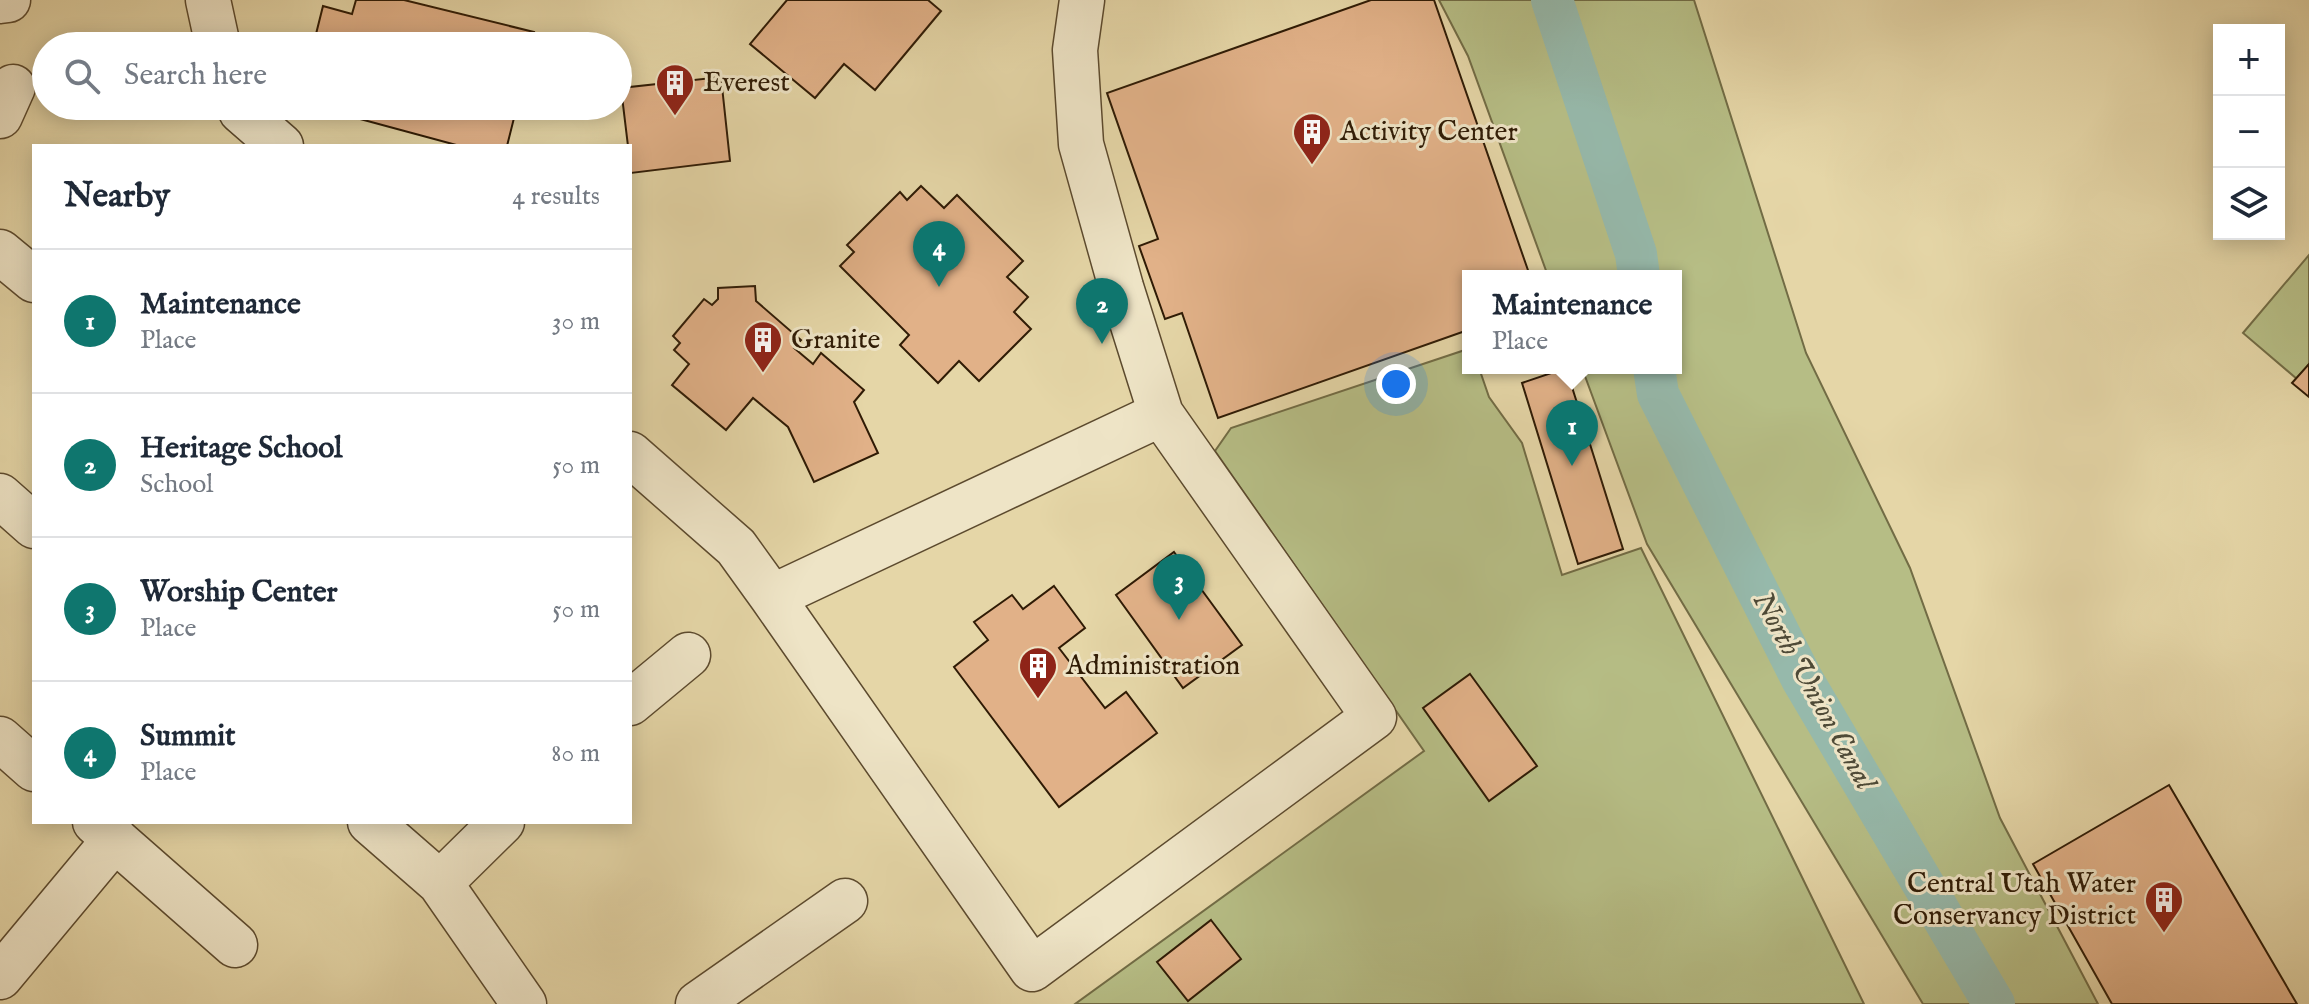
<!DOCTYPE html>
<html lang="en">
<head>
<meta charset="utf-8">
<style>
  :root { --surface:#fff; --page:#f2f2f3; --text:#1f2937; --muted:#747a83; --line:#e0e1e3; --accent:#0f766e }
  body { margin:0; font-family:"IM FELL English",serif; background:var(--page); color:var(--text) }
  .controls { position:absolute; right:24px; top:24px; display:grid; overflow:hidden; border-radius:0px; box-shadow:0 4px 20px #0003 }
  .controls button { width:72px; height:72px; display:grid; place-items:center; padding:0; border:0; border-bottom:2px solid var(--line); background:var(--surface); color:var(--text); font:40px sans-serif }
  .you { position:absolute; left:1396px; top:384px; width:28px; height:28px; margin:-20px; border:6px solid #fff; border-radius:50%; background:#1a73e8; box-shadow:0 0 0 12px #1a73e833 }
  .badge { display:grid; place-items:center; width:52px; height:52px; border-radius:50%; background:var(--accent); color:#fff; font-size:26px; font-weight:700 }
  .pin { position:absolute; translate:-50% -66px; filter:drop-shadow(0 2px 4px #0008) }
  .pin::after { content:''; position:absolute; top:42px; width:28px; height:24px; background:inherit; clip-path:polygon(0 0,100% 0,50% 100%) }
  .popup { position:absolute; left:1462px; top:270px; width:220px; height:104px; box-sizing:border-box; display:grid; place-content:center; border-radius:0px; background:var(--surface); filter:drop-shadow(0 2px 6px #0005); font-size:26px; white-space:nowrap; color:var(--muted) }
  .popup b { font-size:30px; color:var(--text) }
  .popup::after { content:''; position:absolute; left:50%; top:100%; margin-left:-16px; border:16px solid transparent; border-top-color:var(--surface) }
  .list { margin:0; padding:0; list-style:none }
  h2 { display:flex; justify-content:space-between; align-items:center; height:104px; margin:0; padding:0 32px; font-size:34px }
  h2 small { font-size:26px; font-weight:400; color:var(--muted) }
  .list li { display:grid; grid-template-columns:52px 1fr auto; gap:24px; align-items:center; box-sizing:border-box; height:144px; padding:0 32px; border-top:2px solid var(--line) }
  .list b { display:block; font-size:30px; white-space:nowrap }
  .list p { margin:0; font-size:26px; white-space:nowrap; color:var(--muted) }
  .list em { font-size:26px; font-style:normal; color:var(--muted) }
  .icon { flex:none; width:44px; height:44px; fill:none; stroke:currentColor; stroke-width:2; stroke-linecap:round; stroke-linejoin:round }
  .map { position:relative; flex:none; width:2309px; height:1004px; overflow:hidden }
  .search { position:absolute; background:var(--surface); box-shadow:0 4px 20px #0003; left:32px; top:32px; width:600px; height:88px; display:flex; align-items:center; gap:20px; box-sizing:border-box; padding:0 28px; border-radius:44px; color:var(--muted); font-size:30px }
  .panel { position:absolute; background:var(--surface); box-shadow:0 4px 20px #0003; left:32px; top:144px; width:600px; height:680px; border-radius:0px }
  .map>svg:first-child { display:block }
</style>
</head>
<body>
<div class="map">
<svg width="2309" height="1004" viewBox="0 0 2309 1004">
  <rect width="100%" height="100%" fill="#e5d6a7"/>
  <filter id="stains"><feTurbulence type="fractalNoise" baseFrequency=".0025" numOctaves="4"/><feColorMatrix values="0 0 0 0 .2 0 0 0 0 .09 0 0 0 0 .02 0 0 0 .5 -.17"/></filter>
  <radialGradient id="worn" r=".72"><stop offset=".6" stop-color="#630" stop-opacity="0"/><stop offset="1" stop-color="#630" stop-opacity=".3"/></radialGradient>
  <path fill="#b6bd85" stroke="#726c45" stroke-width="2" d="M1439,0H1694L1806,353L1910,568L2000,818L2098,1004H1923L1647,544L1582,368H1676V276H1548L1468,56Z
    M2309,255V364L2297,379L2243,333Z
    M1468,349V368H1479L1489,397L1522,443L1562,575L1641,548L1864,1004H1075L1424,751L1215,451L1231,428Z"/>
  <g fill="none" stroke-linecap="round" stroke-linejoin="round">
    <path stroke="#96b9ab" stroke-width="42" d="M1552,0L1636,254L1639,276
      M1654,368L1658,394L1802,679L1994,1004"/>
  </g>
  <path fill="#e1b188" stroke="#2f1b05" stroke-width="2" d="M356,0H404L534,32L531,46H313L323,6L352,14Z
    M787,0H928L941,11L875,90L844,64L815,98L750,44Z
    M1371,0H1434L1530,276H1468V330L1218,418L1182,313L1165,319L1139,246L1158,239L1107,93Z
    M721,77L730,161L631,173L630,146H628L621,88Z
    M312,106H517L507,146H460Z
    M921,186L944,208L957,195L1023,261L1007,277L1028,297L1014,312L1031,329L979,381L959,361L938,383L900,345L909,335L840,266L854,252L847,245L900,192L907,200Z
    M755,286L756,301L801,340L794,348L813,364L821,353L864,390L854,402L878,453L814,482L788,427L753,398L726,430L672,385L689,364L674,350L680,343L673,336L704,299L712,305L718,299V288Z
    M2309,364V397L2292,383Z
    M1566,368L1623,549L1578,564L1522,383Z
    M1174,552L1242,645L1183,688L1116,595Z
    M1054,586L1085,628L1059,648L1105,708L1126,692L1157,733L1059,807L954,667L988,640L974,622L1012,595L1023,609Z
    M1470,674L1537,766L1489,801L1423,708Z
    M2169,785L2297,1004H2112L2033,864Z
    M1211,920L1241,959L1188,1001L1157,962Z"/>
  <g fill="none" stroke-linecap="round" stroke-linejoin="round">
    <defs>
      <path id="minor" d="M208,0L218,46
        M0,1L8,0
        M239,106L241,111L281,146
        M0,116L13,87
        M0,252L34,280
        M630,454L736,547L772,597L1161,414L1121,287L1081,144L1075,50L1082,0
        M0,496L34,526
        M772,597L1032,969L1374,717L1161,414
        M630,703L688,655
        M0,739L34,769
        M95,822L235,945
        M370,822L440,883L524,1004
        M440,883L502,822
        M0,977L115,839
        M698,1004L845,901"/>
    </defs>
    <use href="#minor" stroke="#5c4a2e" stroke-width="47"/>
    <use href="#minor" stroke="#eee4c6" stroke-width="44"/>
  </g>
  <defs>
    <symbol id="building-pin" viewBox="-11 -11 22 30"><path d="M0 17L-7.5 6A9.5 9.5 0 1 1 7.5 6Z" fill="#8f2418" stroke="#eee4c6"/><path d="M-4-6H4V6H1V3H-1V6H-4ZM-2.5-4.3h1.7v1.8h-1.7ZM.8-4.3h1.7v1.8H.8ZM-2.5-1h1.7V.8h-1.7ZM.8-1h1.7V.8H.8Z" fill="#fff"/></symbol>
  </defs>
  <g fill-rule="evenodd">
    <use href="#building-pin" x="653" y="61" width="44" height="60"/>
    <use href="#building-pin" x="1290" y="110" width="44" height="60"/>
    <use href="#building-pin" x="741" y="318" width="44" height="60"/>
    <use href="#building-pin" x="1016" y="644" width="44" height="60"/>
    <use href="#building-pin" x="2142" y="878" width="44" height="60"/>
  </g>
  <g text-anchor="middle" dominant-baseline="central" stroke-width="6" stroke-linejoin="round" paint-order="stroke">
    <g font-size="28" fill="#2f1b05" stroke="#eee4c6" text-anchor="start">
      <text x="703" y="83">Everest</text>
      <text x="1340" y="132">Activity Center</text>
      <text x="791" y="340">Granite</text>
      <text x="1066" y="666">Administration</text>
      <text x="2136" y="884" text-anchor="end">Central Utah Water<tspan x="2136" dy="32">Conservancy District</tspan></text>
    </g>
    <g font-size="30" font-style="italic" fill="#4e4a37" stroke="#eee4c6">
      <text transform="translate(1813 691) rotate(61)">North Union Canal</text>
    </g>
  </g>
  <rect width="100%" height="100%" filter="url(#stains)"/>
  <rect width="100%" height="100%" fill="url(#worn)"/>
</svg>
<div class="controls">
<button>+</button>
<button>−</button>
<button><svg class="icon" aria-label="layers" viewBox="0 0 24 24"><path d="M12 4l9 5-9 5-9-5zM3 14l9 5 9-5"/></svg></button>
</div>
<div class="you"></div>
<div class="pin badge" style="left:1572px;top:466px">1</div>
<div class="popup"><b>Maintenance</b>Place</div>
<div class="pin badge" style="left:1102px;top:344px">2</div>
<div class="pin badge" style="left:1179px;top:620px">3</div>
<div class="pin badge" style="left:939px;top:287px">4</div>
<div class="search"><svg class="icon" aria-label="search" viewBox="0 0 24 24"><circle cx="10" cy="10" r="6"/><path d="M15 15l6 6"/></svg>Search here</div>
<section class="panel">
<h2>Nearby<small>4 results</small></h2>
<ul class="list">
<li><span class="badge">1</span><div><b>Maintenance</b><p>Place</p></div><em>30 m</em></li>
<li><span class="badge">2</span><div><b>Heritage School</b><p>School</p></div><em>50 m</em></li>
<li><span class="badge">3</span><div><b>Worship Center</b><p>Place</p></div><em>50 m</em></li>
<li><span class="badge">4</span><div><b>Summit</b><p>Place</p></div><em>80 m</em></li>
</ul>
</section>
</div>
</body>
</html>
